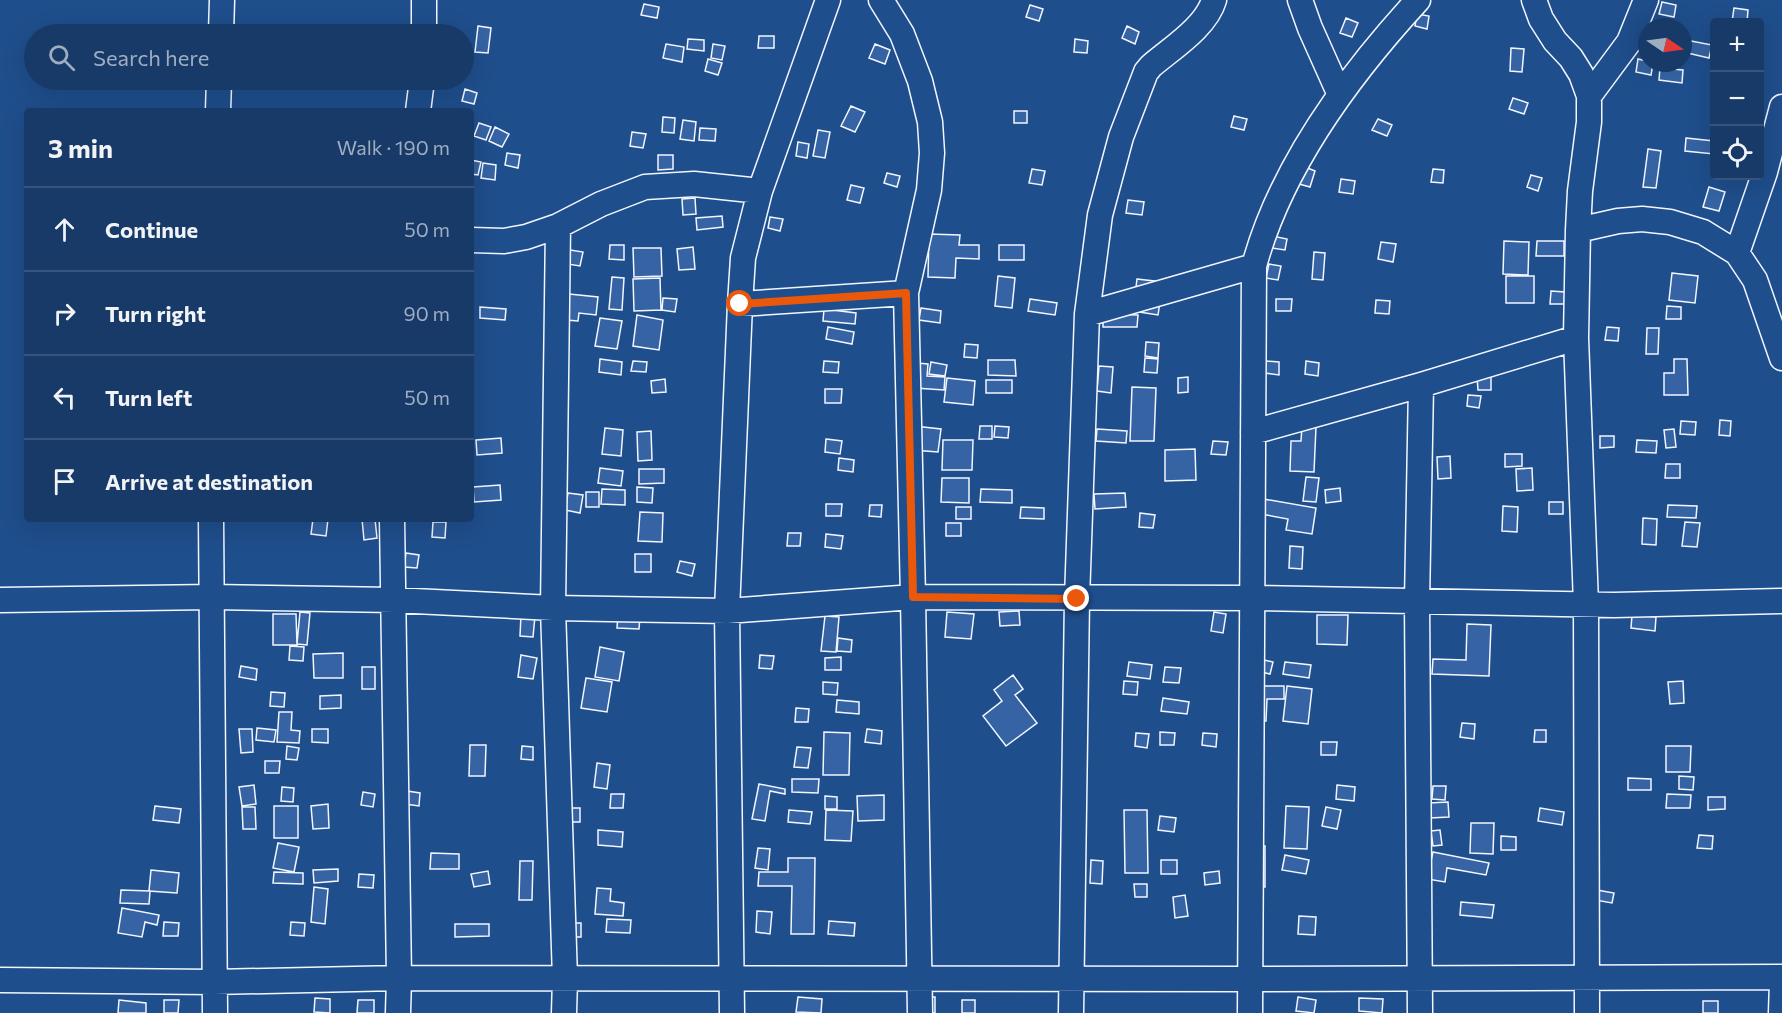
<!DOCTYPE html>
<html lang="en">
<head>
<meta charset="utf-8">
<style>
  :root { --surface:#173a69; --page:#20416f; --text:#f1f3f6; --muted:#9eadc0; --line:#36547d }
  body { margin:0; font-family:Commissioner,sans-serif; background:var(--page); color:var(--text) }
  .controls { position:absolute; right:18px; top:18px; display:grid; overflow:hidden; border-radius:6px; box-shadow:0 6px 24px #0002 }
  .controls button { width:54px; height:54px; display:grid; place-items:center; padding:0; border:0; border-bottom:2px solid var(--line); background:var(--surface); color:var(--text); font:30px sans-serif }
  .compass { position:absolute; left:1638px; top:18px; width:54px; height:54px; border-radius:50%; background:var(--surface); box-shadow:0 6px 24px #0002; rotate:103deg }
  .stop { position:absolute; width:18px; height:18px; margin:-14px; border:4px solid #ea580c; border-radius:50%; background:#fff }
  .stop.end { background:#ea580c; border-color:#fff; box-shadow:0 2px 6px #0008 }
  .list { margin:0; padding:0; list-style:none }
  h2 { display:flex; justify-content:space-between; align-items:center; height:78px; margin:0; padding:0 24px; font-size:26px }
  h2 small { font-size:20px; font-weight:400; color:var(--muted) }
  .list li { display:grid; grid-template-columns:39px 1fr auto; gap:18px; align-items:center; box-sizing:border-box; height:84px; padding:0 24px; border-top:2px solid var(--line) }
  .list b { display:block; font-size:22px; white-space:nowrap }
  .list em { font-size:20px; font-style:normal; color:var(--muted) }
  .icon { flex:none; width:33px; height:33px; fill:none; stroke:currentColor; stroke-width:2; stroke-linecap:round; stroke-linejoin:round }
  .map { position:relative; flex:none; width:1782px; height:1013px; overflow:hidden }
  .search { position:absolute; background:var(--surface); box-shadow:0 6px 24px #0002; left:24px; top:24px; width:450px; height:66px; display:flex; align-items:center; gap:15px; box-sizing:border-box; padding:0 21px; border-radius:33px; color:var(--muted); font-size:22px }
  .panel { position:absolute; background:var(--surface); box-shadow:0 6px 24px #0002; left:24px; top:108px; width:450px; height:414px; border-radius:6px }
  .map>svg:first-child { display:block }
</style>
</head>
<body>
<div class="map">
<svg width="1782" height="1013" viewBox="0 0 1782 1013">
  <rect width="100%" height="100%" fill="#1f4e8c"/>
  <path fill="#3563a3" stroke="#f2f6ff" stroke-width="1.5" d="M1662,2L1676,5L1674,17L1659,14Z
    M644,4L659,7L657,18L641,15Z
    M1030,5L1043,9L1039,21L1026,17Z
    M1734,8L1748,10L1747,22H1732Z
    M1417,14L1429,16L1427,29L1415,26Z
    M1346,18L1358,23L1352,37L1340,33Z
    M478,26L491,28L488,53L475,52Z
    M1127,26L1139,32L1135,44L1122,38Z
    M759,36H774V48H758Z
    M688,39L704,40V51L687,49Z
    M1075,39L1088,41L1087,53L1074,52Z
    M1686,40L1712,45L1709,58L1683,52Z
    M666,44L684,47L682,62L663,58Z
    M713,44L725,46L722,60L711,58Z
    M875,44L890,50L885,64L869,58Z
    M1511,48L1524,49L1522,72L1510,71Z
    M708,59L722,63L718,75L705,71Z
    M1638,59L1647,61V63H1653L1651,75L1636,72Z
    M1660,68L1683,70L1682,83L1659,80Z
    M465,89L477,93L474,104L462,101Z
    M1513,98L1528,103L1524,114L1509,109Z
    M851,106L865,112L855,132L841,126Z
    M1014,111H1027V123H1014Z
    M1234,116L1247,119L1244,130L1231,127Z
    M663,117L675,118L674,133L662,132Z
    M1378,119L1392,125L1387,136L1372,130Z
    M683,120L696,122L694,141L680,139Z
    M479,123L491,127L486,140L474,136Z
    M495,127L509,134L502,147L489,141Z
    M700,128L716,129L715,141L699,140Z
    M818,130L830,132L825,158L813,156Z
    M632,132L646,134L643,148L630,146Z
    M1686,138L1714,141V154L1685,151Z
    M798,142L809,144L807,158L796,156Z
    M1648,149L1661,151L1656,188L1643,187Z
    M507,153L520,155L518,168L505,165Z
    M658,155H673V169L658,170Z
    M471,160L481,162L478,175L471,174Z
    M483,163L496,165L495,180L481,178Z
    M1305,167L1315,171L1310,187L1299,184Z
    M1032,169L1045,171L1042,185L1029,183Z
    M1433,169L1444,170L1443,183L1431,182Z
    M887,173L900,176L897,187L884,183Z
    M1531,175L1542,178L1538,191L1527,187Z
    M1341,179L1355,181L1353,194L1339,192Z
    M851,185L864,188L860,203L847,200Z
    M1709,187L1725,192L1719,211L1703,207Z
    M695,198L696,214L683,215L682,199Z
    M1128,200L1144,202L1142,215L1126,213Z
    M722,216L723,227L697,230L696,218Z
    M770,217L783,219L780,231L768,228Z
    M929,234L960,235L959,245H979V259L956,258L955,278L928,277Z
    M1267,235L1287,239L1285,250L1265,247Z
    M1504,241L1529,242L1528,275L1503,274Z
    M1537,241H1564V256H1536Z
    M1381,242L1396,244L1393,262L1378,259Z
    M610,245H624V260L609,259Z
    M999,245H1024V260H999Z
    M693,247L695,269L679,270L677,249Z
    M633,248H661L662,276L634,277Z
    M564,249L583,252L580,266L561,263Z
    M1314,252L1325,253L1323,280L1312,279Z
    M1269,264L1281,266L1278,280L1266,278Z
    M1672,273L1698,276L1695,303L1669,300Z
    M998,276L1015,278L1012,308L995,306Z
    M1506,276H1534V303H1506Z
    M612,277L624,278L622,310L609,309Z
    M660,278L661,310L634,311L633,279Z
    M1137,279L1163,282L1158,315L1133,311Z
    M1551,291L1565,292L1564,304H1550Z
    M569,294L598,297L596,315L579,313L578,321L566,320Z
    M663,298L677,299L675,312L662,310Z
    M1030,299L1057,303L1055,315L1028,311Z
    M1276,299H1292L1291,311H1276Z
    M1376,300L1390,301L1389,314L1375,313Z
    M1667,306L1681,307V319H1666Z
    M480,307L506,309L505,320L480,318Z
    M921,308L941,311L940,323L919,320Z
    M824,309L856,313L855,324L823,321Z
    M1103,314L1138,315L1137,327H1103Z
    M637,315L663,320L659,350L633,346Z
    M600,318L622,321L617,349L595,346Z
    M828,327L854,332L852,344L826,339Z
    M1607,327L1619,328L1618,341L1605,340Z
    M1647,328H1659L1658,354H1646Z
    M1146,342L1159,343L1158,358L1145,356Z
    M965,344L978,345L977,358L964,357Z
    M1145,358L1158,359L1157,373L1144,372Z
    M600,359L622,362L621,375L599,372Z
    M1674,359H1687L1688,395H1664V373H1674Z
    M988,360H1015L1016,376L988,375Z
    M633,361L647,362L646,372L631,371Z
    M824,361L839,362L838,373L823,372Z
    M1266,361L1279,362V375L1265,373Z
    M1306,361L1319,363L1318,376L1305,374Z
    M931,362L947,365L945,376L929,374Z
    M917,363L928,364L927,376L945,377L944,390L915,388Z
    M1099,366L1113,367L1111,393L1097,391Z
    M1188,377V392L1178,393V378Z
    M1477,377H1491V390H1478Z
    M947,378L975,381L973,405L944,402Z
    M665,379L666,392L652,393L651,381Z
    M986,380H1012V393H986Z
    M1132,387L1156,388L1154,441H1130Z
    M825,389H842L841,403H825Z
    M1468,395L1481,396L1479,408L1467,406Z
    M1720,420L1731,421L1730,436L1719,435Z
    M1681,421L1696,422L1695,435L1680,434Z
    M914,426L941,429L938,452L912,450Z
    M980,426H992V439H979Z
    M995,426L1009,427L1008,438L994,437Z
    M1302,426L1316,427L1314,472L1290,471L1291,441H1301Z
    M605,428L623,430L621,456L602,454Z
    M1097,429L1127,431L1126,443L1096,441Z
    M1674,429L1676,447L1666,448L1664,430Z
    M651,431L652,460L638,461L637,432Z
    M1600,436H1614V447L1600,448Z
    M501,438L502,453L477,455L476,440Z
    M826,439L842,441L840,454L825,452Z
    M943,440H973L972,470H942Z
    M1637,440L1657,441L1656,453L1636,452Z
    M1213,441L1228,442L1226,455L1211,454Z
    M1195,449L1196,480L1165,481V450Z
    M1505,454H1522V466L1505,467Z
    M1450,456L1451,478L1438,479L1437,457Z
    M839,458L854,460L853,472L838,470Z
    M1666,464H1680V478H1665Z
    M600,468L623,471L621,486L598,483Z
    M1532,468L1533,490L1517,491L1516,469Z
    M639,469H664V483L639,484Z
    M1306,477L1319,478L1316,502L1303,501Z
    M942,478H969V503L941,502Z
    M500,485L501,500L474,502L473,487Z
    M637,487L653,488L652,503L637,502Z
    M1340,488L1341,501L1326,503L1325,490Z
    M602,489L625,490V505L601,504Z
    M981,489L1012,490V503L980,502Z
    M586,492H599V507H586Z
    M568,493L583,495L580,513L565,510Z
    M1125,493L1126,507L1095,509L1094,494Z
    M1258,498L1316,508L1312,534L1286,530L1288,519L1255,513Z
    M1549,502H1563V514H1549Z
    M826,504H842L841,516H826Z
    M870,505H882L881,517L869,516Z
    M1668,505L1697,506L1696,518L1667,517Z
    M1503,506L1518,507L1517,532L1502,531Z
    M956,507H971V519H956Z
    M1021,507L1044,508V519L1020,518Z
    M640,512L663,513L662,542L638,541Z
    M1140,513L1155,515L1153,528L1139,527Z
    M1643,518L1657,519L1656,545L1642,544Z
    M313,519H328L326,536L311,534Z
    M362,519H375L377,538L364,540Z
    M433,522H446L445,538L432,537Z
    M1685,522L1700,523L1697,547L1682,546Z
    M946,523H961V536H946Z
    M788,533H801L800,546H787Z
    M826,534L843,536L841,549L825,547Z
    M1290,546L1303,547L1302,569L1289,568Z
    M406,553L419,555L417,568L404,567Z
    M635,554H651V572H635Z
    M680,561L695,564L692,576L677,572Z
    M1019,611L1020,625L1000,626L999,612Z
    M300,612L310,613L307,645L297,644Z
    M947,612L974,614L971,639L945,637Z
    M1214,612L1226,614L1223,633L1211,631Z
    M273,614H296L297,645H273Z
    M521,615L535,616L533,637L520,636Z
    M618,615L640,617L639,629L617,628Z
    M1317,615H1348L1347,645L1317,644Z
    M1632,615L1656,617L1655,631L1631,628Z
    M825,616L839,617L836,652L821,651Z
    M1467,624L1491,625L1489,676L1432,674L1433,659L1466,660Z
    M838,638L852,640L851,652L837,651Z
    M290,646L304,647L303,661L289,660Z
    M600,647L624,652L619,681L595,677Z
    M343,653V678H314L313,654Z
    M521,655L537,658L533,679L518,677Z
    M760,655L774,656L772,669L759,668Z
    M841,657V670H825V658Z
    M1259,659L1273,662L1270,674L1257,671Z
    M1129,662L1152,665L1150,679L1127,676Z
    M1285,662L1311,665L1309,678L1283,674Z
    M241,666L257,669L256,680L239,677Z
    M362,667H375V689H362Z
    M1165,667L1181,668L1179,683L1163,682Z
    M1013,675L1023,689L1015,695L1037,723L1006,746L983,716L1002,701L994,690Z
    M586,678L612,682L607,712L581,708Z
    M1124,681L1138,682L1137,695L1123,694Z
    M1683,681L1684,703L1670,704L1668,682Z
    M823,682L838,683L837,695L823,694Z
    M1255,686H1284V699H1267L1266,721H1254Z
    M1287,686L1312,689L1308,724L1283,721Z
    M271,692L285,693L284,707L270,706Z
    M341,695V708L320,709V696Z
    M1163,698L1189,702L1187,714L1161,711Z
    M837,700L859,702V714L836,712Z
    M796,708L809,709L808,722H795Z
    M279,712H292L291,730L300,731L299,743L277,742Z
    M1462,723L1475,724L1474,739L1460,737Z
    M257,728L276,730L274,742L256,740Z
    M239,729H252L253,752L241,753Z
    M312,729H328V743L312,742Z
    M867,729L882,731L881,744L865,742Z
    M1535,730H1546V742H1534Z
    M824,732L850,733L849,775H823Z
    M1160,732L1175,733L1174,745H1160Z
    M1136,733L1149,734L1147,748L1135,746Z
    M1203,733L1217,734L1216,747L1202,745Z
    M1321,742H1337L1336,755H1321Z
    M470,745H486L485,776H469Z
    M287,746L299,748L297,760L286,759Z
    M522,746L533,747V760L521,759Z
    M1666,746H1691L1690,772H1666Z
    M797,747L811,748L808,768L794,767Z
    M265,761H280L279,773H265Z
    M597,763L610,765L607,789L594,787Z
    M1679,776L1694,777L1693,790L1679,789Z
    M1628,778L1651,779V790H1628Z
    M792,779H819L818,793L792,792Z
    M759,784L785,789V794L770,791L765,821L752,819Z
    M254,785L256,804L242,806L239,787Z
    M1337,785L1355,787L1354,801L1336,799Z
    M1433,786H1446L1445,800L1432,799Z
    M282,787L294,788L293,802L281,801Z
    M407,791L420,793L419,806L405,804Z
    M363,792L375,794L373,807L361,805Z
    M611,794H624L623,808H610Z
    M1667,794L1691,795L1690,808H1666Z
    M884,795V820L858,821L857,796Z
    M825,796L837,797V809H825Z
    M1708,797H1725V809L1708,810Z
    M1448,802L1449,817L1430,818L1429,803Z
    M328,804L329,828L313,829L311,806Z
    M155,806L181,809L179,823L153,820Z
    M274,806H298V838H274Z
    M1286,806L1309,807L1307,849L1284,848Z
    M242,807H255L256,829H243Z
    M1326,807L1341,810L1337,829L1322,826Z
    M563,808H580V822H564Z
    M1540,808L1564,812L1562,825L1538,821Z
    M789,810L812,812L810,824L788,822Z
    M826,810L853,811L851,841L825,840Z
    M1124,810H1147L1148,873H1125Z
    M1160,816L1176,818L1174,832L1158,830Z
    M1471,823H1494L1493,854L1470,853Z
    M598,830L623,832L622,847L598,845Z
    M1440,830L1442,845L1433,846L1431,831Z
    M1699,835L1713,836L1712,849L1697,848Z
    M1501,836L1516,837V850H1501Z
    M278,843L299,847L294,872L273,868Z
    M1251,846H1265V887L1251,886Z
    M758,848L770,849L768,870L755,868Z
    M1433,852L1489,863L1486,875L1447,868L1445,882L1427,879Z
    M431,853L459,854V869H430Z
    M1285,855L1309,860L1306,874L1282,870Z
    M788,858H815L814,934H791L792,886H758L759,872H788Z
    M1091,860L1103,861L1102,884L1090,883Z
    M1161,860H1177V874H1161Z
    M520,861H533L532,900H519Z
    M338,869V881L314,883L313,870Z
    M151,870L179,873L177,893L149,891Z
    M488,871L490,884L474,887L471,874Z
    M1219,871L1220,883L1205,885L1204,873Z
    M274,872L303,873V884L273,883Z
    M359,874L374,875L373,888L358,887Z
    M1134,884H1147V897H1135Z
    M314,887L328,889L325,924L311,922Z
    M597,888L611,889L610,901L624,903L623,916L595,914Z
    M121,890L150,891L149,904L120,903Z
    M1597,890L1614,893L1612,903L1595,900Z
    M1185,895L1188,916L1175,918L1173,897Z
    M1461,902L1494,905L1492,918L1460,915Z
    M122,908L159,915L157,925L145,922L142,937L118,933Z
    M757,911L772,912L770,934L756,932Z
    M1299,916L1316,917L1315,935L1298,934Z
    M607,919L631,920L630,933L606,932Z
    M829,921L855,923L854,936L828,934Z
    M164,922L179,923L178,936H163Z
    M291,922L305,923L304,936L290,935Z
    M566,923H581V937H567Z
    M455,924H489V936L455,937Z
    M798,997L822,999L821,1013L796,1012Z
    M921,997H935V1013H921Z
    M1298,997L1316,1000L1314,1013L1296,1011Z
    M315,998L330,999V1013L314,1012Z
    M1359,998L1383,999L1382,1013L1359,1011Z
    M119,1000L146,1003V1013H118Z
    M164,1000H179L178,1013H164Z
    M358,1000H374V1013H357Z
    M962,1000H975V1013H962Z
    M1703,1001H1718V1013H1703Z"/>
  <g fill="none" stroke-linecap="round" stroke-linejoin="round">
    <defs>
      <path id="minor" d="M424,0V34
        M881,0L902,34L920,81L930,122L932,153L929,190L906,293L913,597L920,1013
        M1300,0L1310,28L1340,95
        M1534,0L1541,19L1555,41L1571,58L1581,74L1589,96V122L1580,191L1578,230L1576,338L1586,604L1587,1013
        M221,34L222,0
        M1589,96L1629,42L1646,0
        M218,111L219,80
        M418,111L422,80
        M558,226L553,608L565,979L564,1013
        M1578,230L1618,221L1642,219L1670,222L1703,232L1737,253L1755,280L1782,358
        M471,240L504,241L526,237L558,226L601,204L645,187L694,184L760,191
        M1737,253L1765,172L1782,107
        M740,304L906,293
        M1087,314L1254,266
        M1253,432L1421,385L1576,338
        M211,519L215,1013
        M392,519L399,978L398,1013
        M0,600L212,597L394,600L553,608L727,611L913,597L1253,598L1614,605L1782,601
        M0,980L214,982L399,978L1250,979L1782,977
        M732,1013L727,611L740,304L743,258L760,191L828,0
        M1071,1013L1077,599L1087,314L1100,215L1121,137L1146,72L1151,66C1172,48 1206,27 1214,0
        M1250,1013L1254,266C1281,166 1349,75 1418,0
        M1420,1013L1417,602L1421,385
        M1781,1013L1782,982"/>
    </defs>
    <use href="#minor" stroke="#f2f6ff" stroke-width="27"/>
    <use href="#minor" stroke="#1f4e8c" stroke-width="24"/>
  </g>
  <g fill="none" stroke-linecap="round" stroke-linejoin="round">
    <path stroke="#ea580c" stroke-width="8" d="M740,304L906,293L913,597L1077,599"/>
  </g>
</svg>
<div class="controls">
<button>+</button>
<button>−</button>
<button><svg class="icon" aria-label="locate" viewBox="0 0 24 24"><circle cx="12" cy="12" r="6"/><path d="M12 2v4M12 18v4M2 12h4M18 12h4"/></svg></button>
</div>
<svg class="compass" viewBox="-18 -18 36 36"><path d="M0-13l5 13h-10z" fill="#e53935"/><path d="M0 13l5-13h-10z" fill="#9eadc0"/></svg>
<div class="stop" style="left:740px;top:304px"></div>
<div class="stop end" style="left:1077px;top:599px"></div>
<div class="search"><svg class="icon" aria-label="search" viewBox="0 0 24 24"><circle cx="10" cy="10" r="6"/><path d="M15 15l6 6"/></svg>Search here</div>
<section class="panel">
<h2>3 min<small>Walk · 190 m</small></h2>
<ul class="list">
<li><svg class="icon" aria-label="ahead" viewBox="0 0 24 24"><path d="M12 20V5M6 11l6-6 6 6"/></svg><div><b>Continue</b></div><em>50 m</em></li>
<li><svg class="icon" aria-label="right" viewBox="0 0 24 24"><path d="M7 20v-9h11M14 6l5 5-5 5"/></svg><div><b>Turn right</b></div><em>90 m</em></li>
<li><svg class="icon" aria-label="left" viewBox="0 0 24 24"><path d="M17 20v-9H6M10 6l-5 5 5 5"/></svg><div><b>Turn left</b></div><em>50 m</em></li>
<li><svg class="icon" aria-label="arrive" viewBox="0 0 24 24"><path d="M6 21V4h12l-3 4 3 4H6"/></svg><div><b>Arrive at destination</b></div></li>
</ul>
</section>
</div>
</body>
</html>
